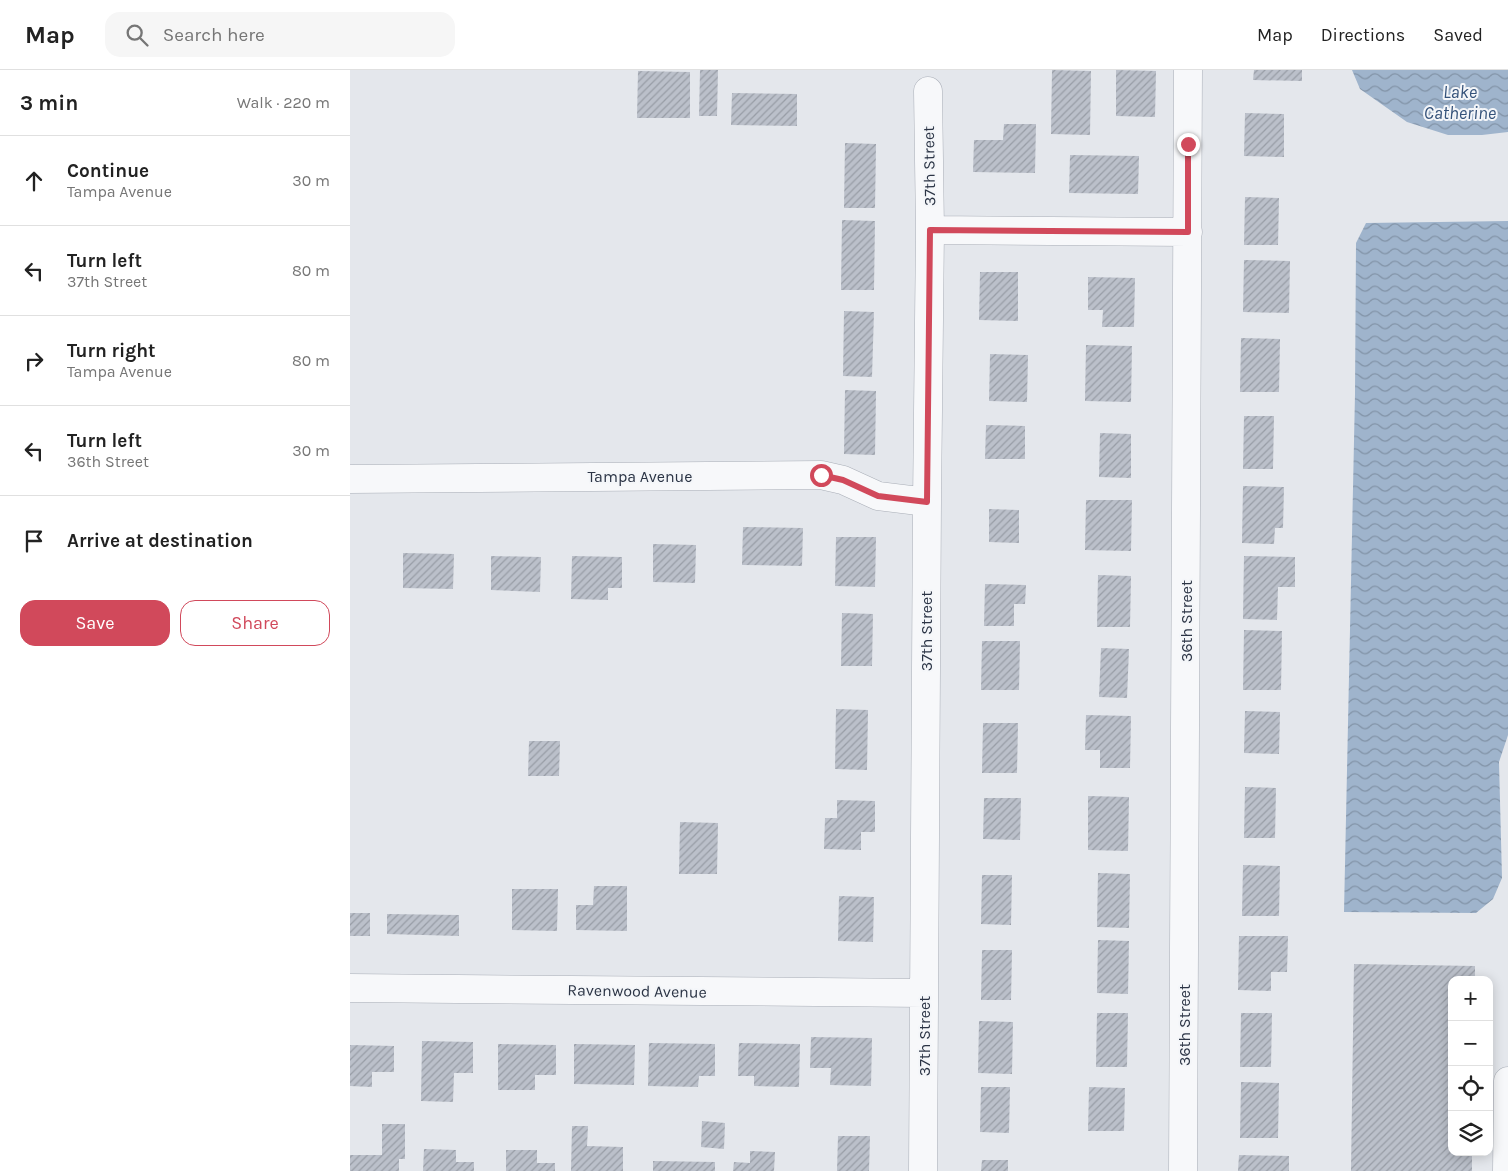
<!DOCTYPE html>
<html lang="en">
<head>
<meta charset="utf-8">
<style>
  :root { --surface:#fff; --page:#f6f6f6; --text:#222; --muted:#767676; --line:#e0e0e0; --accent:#d1495b }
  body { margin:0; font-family:Karla,sans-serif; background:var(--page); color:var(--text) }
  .controls { position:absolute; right:15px; bottom:15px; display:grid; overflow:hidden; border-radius:10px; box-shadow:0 2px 12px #0003 }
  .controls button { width:45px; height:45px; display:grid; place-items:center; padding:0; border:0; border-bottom:1px solid var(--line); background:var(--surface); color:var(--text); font:25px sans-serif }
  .stop { position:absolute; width:15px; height:15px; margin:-11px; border:4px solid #d1495b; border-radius:50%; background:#fff }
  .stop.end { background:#d1495b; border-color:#fff; box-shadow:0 1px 5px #0008 }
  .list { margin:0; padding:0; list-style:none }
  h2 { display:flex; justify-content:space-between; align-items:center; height:65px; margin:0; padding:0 20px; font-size:21px }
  h2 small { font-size:16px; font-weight:400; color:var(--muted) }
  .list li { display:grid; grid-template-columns:32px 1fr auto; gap:15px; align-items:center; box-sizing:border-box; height:90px; padding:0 20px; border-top:1px solid var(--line) }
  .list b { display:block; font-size:19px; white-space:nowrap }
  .list p { margin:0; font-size:16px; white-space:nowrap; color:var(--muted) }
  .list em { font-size:16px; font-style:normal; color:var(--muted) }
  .actions { display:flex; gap:10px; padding:15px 20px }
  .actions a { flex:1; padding:11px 0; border:1px solid var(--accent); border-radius:15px; text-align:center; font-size:18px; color:var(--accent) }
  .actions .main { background:var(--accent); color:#fff }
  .icon { flex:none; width:28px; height:28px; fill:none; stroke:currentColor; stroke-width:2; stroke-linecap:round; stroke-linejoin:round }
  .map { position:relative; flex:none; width:1158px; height:1101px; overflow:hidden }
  header { display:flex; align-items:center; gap:30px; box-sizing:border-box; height:70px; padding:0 25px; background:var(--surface); border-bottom:1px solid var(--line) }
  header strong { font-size:24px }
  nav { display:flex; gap:28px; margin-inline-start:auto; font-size:18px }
  .search { width:350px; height:45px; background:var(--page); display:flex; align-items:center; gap:12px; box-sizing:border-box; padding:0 18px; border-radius:15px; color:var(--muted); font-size:19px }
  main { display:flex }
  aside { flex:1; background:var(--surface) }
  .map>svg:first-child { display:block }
</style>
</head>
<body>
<header>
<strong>Map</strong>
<div class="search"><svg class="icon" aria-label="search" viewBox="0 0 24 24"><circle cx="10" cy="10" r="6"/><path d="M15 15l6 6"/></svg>Search here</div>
<nav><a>Map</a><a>Directions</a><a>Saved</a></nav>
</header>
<main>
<aside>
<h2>3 min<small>Walk · 220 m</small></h2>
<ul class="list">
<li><svg class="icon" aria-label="ahead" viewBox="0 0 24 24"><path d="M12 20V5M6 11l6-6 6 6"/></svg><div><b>Continue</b><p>Tampa Avenue</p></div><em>30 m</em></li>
<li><svg class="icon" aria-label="left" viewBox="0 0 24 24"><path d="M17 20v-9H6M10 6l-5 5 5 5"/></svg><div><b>Turn left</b><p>37th Street</p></div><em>80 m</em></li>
<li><svg class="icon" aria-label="right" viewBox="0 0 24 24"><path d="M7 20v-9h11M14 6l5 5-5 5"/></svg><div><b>Turn right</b><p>Tampa Avenue</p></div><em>80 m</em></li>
<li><svg class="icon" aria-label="left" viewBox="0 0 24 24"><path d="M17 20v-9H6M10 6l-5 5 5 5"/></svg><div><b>Turn left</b><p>36th Street</p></div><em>30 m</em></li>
<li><svg class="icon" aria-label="arrive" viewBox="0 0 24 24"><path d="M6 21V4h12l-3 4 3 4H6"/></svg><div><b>Arrive at destination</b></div></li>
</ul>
<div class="actions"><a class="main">Save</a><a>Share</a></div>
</aside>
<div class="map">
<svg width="1158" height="1101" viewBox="0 0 1158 1101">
  <defs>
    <pattern id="water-waves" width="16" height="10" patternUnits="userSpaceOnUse" patternTransform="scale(1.25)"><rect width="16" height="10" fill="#9fb4cc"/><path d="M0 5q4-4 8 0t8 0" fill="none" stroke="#8293a7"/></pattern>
    <pattern id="building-hatch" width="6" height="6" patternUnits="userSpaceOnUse" patternTransform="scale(1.25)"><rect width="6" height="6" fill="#bbc0ca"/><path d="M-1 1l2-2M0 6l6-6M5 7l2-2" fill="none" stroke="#989da6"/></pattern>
  </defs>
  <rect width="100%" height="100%" fill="#e4e7ec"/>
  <path fill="url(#water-waves)" d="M1002,0H1158V62L1132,65H1098L1057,52L1010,19Z
    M1158,151V665L1149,692L1152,808L1143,829L1126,843L994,842L1005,324L1006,173L1016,153Z"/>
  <path fill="url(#building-hatch)" d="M350,0H368L367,46H349Z
    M702,0L741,1L740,65L701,64Z
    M766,0L806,1L805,47L766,46Z
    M904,0H952V11L903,10Z
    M288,1L340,2V48H287Z
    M382,23L447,24V56L381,55Z
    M895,43L934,44V87L894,86Z
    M654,54H686L685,103L623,102L624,70H653Z
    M495,73L526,74L525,138H494Z
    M720,85L789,86L788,124L719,123Z
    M895,127L929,128L928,175H894Z
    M492,150L525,151L524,220H491Z
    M894,190L940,191L939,243L893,242Z
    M630,202H668V251L629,250Z
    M738,207L785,208L784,257H752L753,240H738Z
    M494,241L524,242L522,307L493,306Z
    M891,268L930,269L929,322H890Z
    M736,275L782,276L781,332L735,331Z
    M640,284L678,285L677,332L639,331Z
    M495,320L526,321L525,385L494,384Z
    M894,346H924L923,399H893Z
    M636,355L675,356V389H635Z
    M750,363L781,364V408L749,407Z
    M893,416L934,417L933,458H925L924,474L892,473Z
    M736,430H782L781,481L735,480Z
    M639,439L669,440V473L639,472Z
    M393,457L453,458L452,496L392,495Z
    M486,467H526L525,517L485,516Z
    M303,474L346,475L345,513L303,512Z
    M53,483L104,484L103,519L53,518Z
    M141,486L191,487L190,522L141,520Z
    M222,486L272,487V518H258V530L221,529Z
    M894,486L945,487V517H928L927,550L893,549Z
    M748,505L781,506L780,557H747Z
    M635,514L676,515L675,534H664V556H634Z
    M492,543L523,544L522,596H491Z
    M894,560L932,561L931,620H893Z
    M632,571H670L669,620H631Z
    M751,578L779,579L777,628L749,627Z
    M486,639L518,640L517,700L485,699Z
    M895,641L930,642L929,684L894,683Z
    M736,645L781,646L780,698H750V680H735Z
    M633,653H668L667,703H632Z
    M179,671H210L209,706H178Z
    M895,717L926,718L925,768H894Z
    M738,726L779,727L778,781L738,780Z
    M634,728H671L670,770L633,769Z
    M487,730L525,731V762H511V780L474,779L475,748H487Z
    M330,752L368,753L367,804H329Z
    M893,795L930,796L929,846H892Z
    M748,803L780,804L779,858L747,857Z
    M632,805H662L661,855L631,854Z
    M244,816H277V861L226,860V835H243Z
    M162,819H208L207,861L162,860Z
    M489,826L524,827L523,872L488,871Z
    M0,843H20V866H0Z
    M37,844L109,845V866L37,864Z
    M889,866H938L937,902H921V921L888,920Z
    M748,870L779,871L778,924L747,923Z
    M632,880H662L661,930H631Z
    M1004,894L1125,896V910H1102V1082H1122V1101H1001Z
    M747,943H778L777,997H746Z
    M891,943H922L921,997H890Z
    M629,951L663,952L662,1004L628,1003Z
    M461,967L522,968L521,1016L480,1015L481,998H460Z
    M72,971L123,972V1003H104L103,1032L71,1031Z
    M299,973L365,974V1006H349L348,1017L298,1016Z
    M389,973L450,974L449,1017L404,1016V1006H388Z
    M148,974L206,975V1005H185V1020H148Z
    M224,974L285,975L284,1015L224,1014Z
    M0,975L44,976V1002H22V1017L0,1016Z
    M891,1012L929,1013L928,1068H890Z
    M631,1017H660L659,1063L630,1062Z
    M739,1017L775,1018L774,1061H738Z
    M352,1051L375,1053L374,1079L351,1077Z
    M32,1054H55V1089H49V1101H0V1085H32Z
    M222,1056H238L237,1076L273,1077V1101H221Z
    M488,1066H520L519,1101H487Z
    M74,1079L106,1080V1092H124V1101H73Z
    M156,1080H187V1093H205V1101H156Z
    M400,1081L425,1082L424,1101H383L384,1092L400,1093Z
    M889,1085L939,1086V1101H888Z
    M632,1090H658V1101H631Z
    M303,1091L365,1092V1101H303Z"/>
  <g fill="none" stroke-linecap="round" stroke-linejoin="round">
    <defs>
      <path id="minor" d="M580,160L838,162
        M0,409L471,405L493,410L528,426L577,432
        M0,918L574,923
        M573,1101L577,432L580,160L578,21
        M833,1101L838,0
        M1157,1101L1158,1011"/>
    </defs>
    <use href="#minor" stroke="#a9aeb7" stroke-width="29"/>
    <use href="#minor" stroke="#f7f8fa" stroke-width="28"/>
  </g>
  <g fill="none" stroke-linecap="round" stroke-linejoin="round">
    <path stroke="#d1495b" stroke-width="6" d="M471,405L493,410L528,426L577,432L580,160L838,162V74"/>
  </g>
  <g text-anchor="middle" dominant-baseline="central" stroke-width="4" stroke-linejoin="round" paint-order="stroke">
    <g font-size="16" fill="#2b3445" stroke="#f4f6f9">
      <text transform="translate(579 96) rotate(-91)">37th Street</text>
      <text x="290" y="406">Tampa Avenue</text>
      <text transform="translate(836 551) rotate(-90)">36th Street</text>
      <text transform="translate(576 561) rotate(-90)">37th Street</text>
      <text transform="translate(287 921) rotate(1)">Ravenwood Avenue</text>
      <text transform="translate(834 955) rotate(-90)">36th Street</text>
      <text transform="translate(574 966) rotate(-90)">37th Street</text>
    </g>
    <g font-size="18" font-style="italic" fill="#34527a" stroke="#f4f6f9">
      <text x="1110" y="22">Lake<tspan x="1110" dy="21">Catherine</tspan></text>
    </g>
  </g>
</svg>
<div class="controls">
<button>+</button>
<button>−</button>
<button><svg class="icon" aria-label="locate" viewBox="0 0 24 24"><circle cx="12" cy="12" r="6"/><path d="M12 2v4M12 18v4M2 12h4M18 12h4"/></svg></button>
<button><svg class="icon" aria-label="layers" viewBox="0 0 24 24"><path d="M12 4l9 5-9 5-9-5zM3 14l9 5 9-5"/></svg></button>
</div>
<div class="stop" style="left:471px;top:405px"></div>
<div class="stop end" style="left:838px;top:74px"></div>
</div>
</main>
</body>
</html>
